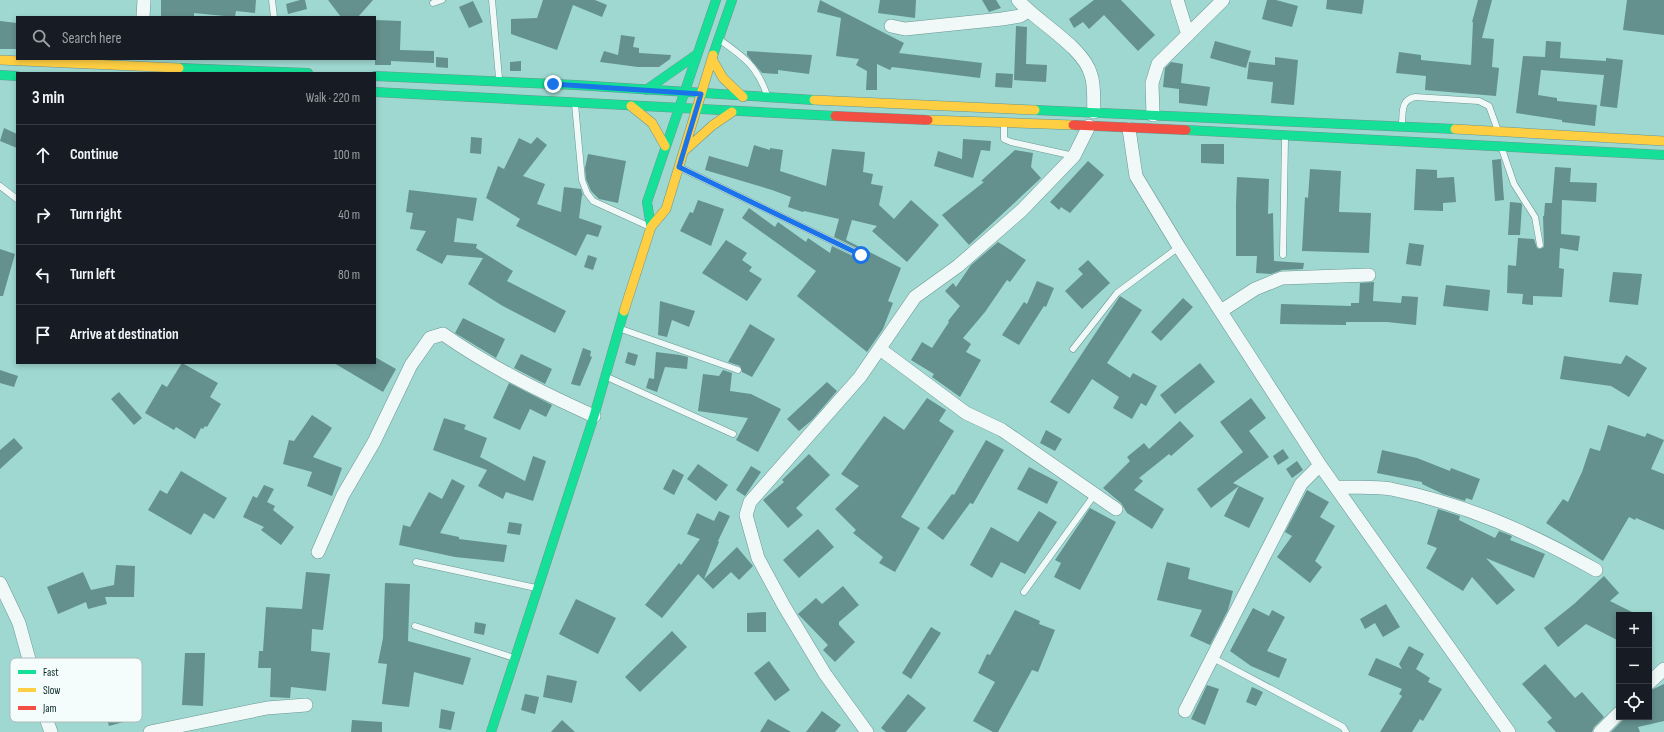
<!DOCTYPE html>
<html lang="en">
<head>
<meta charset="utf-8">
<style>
  :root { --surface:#171b24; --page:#20242c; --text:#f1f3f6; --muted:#9ea1a6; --line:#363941 }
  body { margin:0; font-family:"Sofia Sans Condensed",sans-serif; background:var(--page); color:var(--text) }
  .controls { position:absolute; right:12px; bottom:12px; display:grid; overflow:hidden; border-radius:0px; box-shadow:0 2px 6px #0003 }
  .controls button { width:36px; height:36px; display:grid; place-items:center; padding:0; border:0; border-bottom:1px solid var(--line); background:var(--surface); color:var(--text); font:20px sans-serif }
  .stop { position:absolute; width:12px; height:12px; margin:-9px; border:3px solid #1a73e8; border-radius:50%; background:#fff }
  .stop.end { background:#1a73e8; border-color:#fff; box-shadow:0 1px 4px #0008 }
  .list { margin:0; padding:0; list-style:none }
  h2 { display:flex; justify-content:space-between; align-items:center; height:52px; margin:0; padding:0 16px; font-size:17px }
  h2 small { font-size:13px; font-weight:400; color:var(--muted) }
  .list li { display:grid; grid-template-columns:26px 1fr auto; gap:12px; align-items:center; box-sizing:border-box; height:60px; padding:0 16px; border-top:1px solid var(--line) }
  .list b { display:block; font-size:15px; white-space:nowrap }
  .list em { font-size:13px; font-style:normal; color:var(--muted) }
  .icon { flex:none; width:22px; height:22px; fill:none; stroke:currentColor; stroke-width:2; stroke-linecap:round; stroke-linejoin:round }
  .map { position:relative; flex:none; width:1664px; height:732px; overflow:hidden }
  .search { position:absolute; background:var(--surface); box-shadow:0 2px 6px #0003; left:16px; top:16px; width:360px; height:44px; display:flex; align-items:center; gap:10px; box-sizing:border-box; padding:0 14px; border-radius:0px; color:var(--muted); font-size:15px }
  .panel { position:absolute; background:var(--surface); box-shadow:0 2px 6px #0003; left:16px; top:72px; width:360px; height:292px; border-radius:0px }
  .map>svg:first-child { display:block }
</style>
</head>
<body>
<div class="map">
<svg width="1664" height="732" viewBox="0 0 1664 732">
  <rect width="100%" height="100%" fill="#9ed8d1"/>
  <path fill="#64908e" d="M161,0H256L255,13L236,11L235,17L194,13V17H161Z
    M300,0H305L307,9L288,14L286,4Z
    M328,0H373L358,17H341Z
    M543,0H595L607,5L602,17L573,5L557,50L511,34V19L537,18Z
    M820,0L904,43L899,53L982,63L980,78L892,67L890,70L877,64V90H866L867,71L856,65L859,59L836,56L841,18L817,12Z
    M880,0H916L915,18L878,13Z
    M982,0H996L1001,8L989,12Z
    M1094,0H1121L1155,35L1138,51L1104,15L1089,29L1083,22L1074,28L1069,19Z
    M1267,0H1276L1298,6L1292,27L1262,19Z
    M1327,0H1364L1362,14L1326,9Z
    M1478,0H1492L1482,38L1494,39L1492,67L1499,68L1496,96L1425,90L1426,76L1396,73L1399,52L1421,55V60L1471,65L1473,22H1472Z
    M1627,0H1664V35L1623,30Z
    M473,1L483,22L469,28L459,7Z
    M375,20L401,21L400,50L434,51V63L391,61V65H375Z
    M0,21L17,23V49H0Z
    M1016,26L1027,27L1026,64L1047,65L1046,82L1014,80Z
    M621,35L635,37L633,47L639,48V53L671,55L670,59L659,67H638L600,62L604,51L618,55Z
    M1215,41L1251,51L1246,68L1210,58Z
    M1546,41L1561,42L1560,58L1606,61V58L1623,60L1617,108L1600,106L1604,75L1541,70L1538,95L1557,98V101L1597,105L1595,126L1562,122V120L1516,113L1523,56L1545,57Z
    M747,51L812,55L809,74L778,70V74L762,73L747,55Z
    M436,57L448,58V68L436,67Z
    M1275,57L1298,60L1294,105L1271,103L1273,82L1247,79L1249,62L1275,65Z
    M521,61V71H510V62Z
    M1171,62L1183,64L1181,83L1210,87L1207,106L1179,103V89L1163,87L1165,68Z
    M996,73L1013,74L1012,88L995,87Z
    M4,128L17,134V148L0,141Z
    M471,137L482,138L481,154L470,153Z
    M537,137L547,145L523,176L545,184L537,204L561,212L564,187L581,189L583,196L582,195L579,218L602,226L598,237L587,234L576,256L516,226L520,219L486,198L498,166L504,169L519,138L531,144Z
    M963,139L991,141L990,151L981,150L973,178L934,166L938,151L962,159Z
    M1201,144H1224V164L1201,163Z
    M754,145L770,150V148L783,150L780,171L826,186L832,149L865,152L863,172L873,174L871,184L883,186L879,205L894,219L911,200L939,225L907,262L872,231L877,226L852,220L846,240L901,268L888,301L893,303L883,329L867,352L797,296L816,271L742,218L749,208L775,227L778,222L806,242L808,238L830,253L832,246L859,259H863L865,255L863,251L834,237L839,219L804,211L803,212L788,207L791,197L772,190L705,170L709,156L748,167Z
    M1015,150L1033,153L1031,167L1041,178L969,245L942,215L984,182L981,181Z
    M588,154L626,161L618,203L599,199L591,191L586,179L585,168Z
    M1501,159L1504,200L1495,201L1492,160Z
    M1088,161L1104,175L1070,213L1061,207L1059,210L1050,202Z
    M1555,167L1571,168L1570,182L1597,183L1596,202L1562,200L1561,234L1580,236L1578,251L1560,248L1559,268L1564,269L1562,297L1533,296V305L1522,304L1523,294L1507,293L1508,265L1516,266L1518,238L1534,239L1537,248L1540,249L1544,247L1543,216H1544L1545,203H1552Z
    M1310,169L1341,171L1339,212L1371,213L1369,253L1302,251L1305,197L1308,198Z
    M1416,169L1437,170V178L1454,177L1456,202L1443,203V211L1414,210Z
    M1237,177L1269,179L1268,214L1273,213L1274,261L1304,263L1303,269L1282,270L1271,274L1256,273L1257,256H1236V204Z
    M409,190L477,198L473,221L457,218L454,242L477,244L476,248L513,271L507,281L566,311L555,333L501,305L468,284L483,258L447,255L442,264L416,250L426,231L410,229L413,213L406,212Z
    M698,200L724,209L711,246L680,231L690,212L693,213Z
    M1510,202L1521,203L1522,205L1520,235H1508Z
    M726,240L747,253L742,260L752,267L749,271L762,279L747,301L702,273Z
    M998,242L1026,260L1010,282L1007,280L985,312L963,338L971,344L966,352L981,360L960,397L932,377L934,374L911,360L922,342L932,348L949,322L948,321L960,306L945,291L953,283L956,287L971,265Z
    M1409,243L1424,245L1421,266L1406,264Z
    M0,249L15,254L3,296H0Z
    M588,255L597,258L593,270L584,267Z
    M1088,260L1110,283L1082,309L1065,291L1083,274L1078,269Z
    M1613,272L1642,274L1638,305L1609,302Z
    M1037,281L1054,288L1046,307L1044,306L1019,345L1002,335L1024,302L1027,304Z
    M1374,282L1373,301L1401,303L1402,296L1418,297L1416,325L1387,322H1346V325L1280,324L1281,304L1351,306V303H1359L1360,283Z
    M1446,285L1490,290L1488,311L1443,306Z
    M1120,296L1142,310L1107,363L1130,378L1133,373L1157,386L1146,406L1141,403L1132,419L1113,408L1119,397L1092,379L1069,414L1050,402Z
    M1183,298L1193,307L1161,341L1151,332Z
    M660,301L695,311L689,327L672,320L667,337L658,335Z
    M463,318L505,339L496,358L455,333Z
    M750,324L775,339L752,377L742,372L740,366L728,362Z
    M583,348L591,351L590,356L592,357L580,386L571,384Z
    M628,352L638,355L635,366L625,363Z
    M656,352L680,355L688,357L687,369L665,367L657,392L646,388L649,378L654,379Z
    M521,354L552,369L545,384L514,368Z
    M1626,355L1647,368L1629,397L1611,386L1560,379L1564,356L1621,364Z
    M375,357L396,369L383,392L334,363H375Z
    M182,363L218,383L210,397L221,404L207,427L205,426L203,429L201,428L195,439L176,427L174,430L145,413L162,384L167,387Z
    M1200,363L1215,382L1175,414L1160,395Z
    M0,370L18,376L14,387L0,383Z
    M723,370L732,373L730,391L751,394L781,409L758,452L736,440L748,418L698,411L703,374L719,376Z
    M827,382L837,391L812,420L799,431L787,419Z
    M509,383L552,405L546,417L530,409L520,430L493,418Z
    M119,392L142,418L134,425L111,399Z
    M927,398L946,410L939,421L954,431L901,517L920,528L895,572L879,563L883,557L853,533L856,530L835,509L859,486L841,474L884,416L904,430Z
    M1251,398L1266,418L1249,431L1269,457L1233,483L1264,498L1249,528L1224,516L1239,486L1211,508L1197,489L1243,452L1220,422Z
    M312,415L332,428L313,457L342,468L332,496L307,486L312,472L283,464L289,440L294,441Z
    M444,418L466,425L464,429L487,438L480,457L525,481L533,456L546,461L533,501L506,492L503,499L478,486L487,470L433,450Z
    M1180,421L1194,436L1171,456L1169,454L1139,478L1143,481L1134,490L1164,509L1152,529L1127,513L1121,503L1103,488L1130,461L1127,457L1144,443L1149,449Z
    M1608,425L1645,437L1647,433L1664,440L1651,469L1664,474V530L1636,518L1635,520L1629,517L1603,561L1546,523L1563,499L1568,502L1582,472L1590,448L1600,451Z
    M1046,430L1062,439L1055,451L1040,443Z
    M14,438L23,448L0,469V450Z
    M986,440L1004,450L973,504L970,503L943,540L927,528L952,494L954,495Z
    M1283,449L1289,458L1278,465L1273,456Z
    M1382,450L1417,458L1450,471L1451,468L1480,479L1472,500L1466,498L1465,501L1443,494L1422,484V482L1377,473Z
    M809,454L830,475L796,508L803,515L788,528L763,500L784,482L782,480Z
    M1297,461L1303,470L1292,478L1286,469Z
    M698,464L728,485L716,501L687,479Z
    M751,466L761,472L745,496L736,490Z
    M1029,467L1058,482L1047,504L1017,489Z
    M673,469L684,475L674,495L663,489Z
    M181,471L227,498L214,519L204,513L191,535L148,510L160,490L167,494Z
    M452,479L465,486L440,533L459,537V539L507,545L504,562L455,557L399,545L403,525L410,527L429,492L442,499Z
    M264,485L274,489L267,502L275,506L273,510L294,527L281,545L261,530L264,527L243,517L253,496L257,498Z
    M1307,490L1329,502L1320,517L1335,526L1315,561L1322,567L1310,583L1277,557L1292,536L1285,532Z
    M1090,508L1116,522L1080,590L1054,577L1061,563L1055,560Z
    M1438,509L1460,516L1459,520L1495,538L1499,531L1512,536L1510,540L1545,554L1534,578L1486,558L1515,590L1497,605L1472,577L1463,591L1426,568L1437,548L1427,544Z
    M719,511L730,516L718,541L719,542L704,579L737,547L753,566L739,580L731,572L713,589L698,574L662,618L645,605L679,563L681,565L700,539L687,534L697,513L714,521Z
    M1039,511L1057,522L1025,574L1001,562L992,578L970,565L991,527L1018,542Z
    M509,522L522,524L520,535L507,533Z
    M818,529L834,547L799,578L783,560Z
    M1167,562L1190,568L1188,579L1233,591L1228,610L1210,645L1190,636L1202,610L1157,600Z
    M116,565L135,566L134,597H105L107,604L88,609L86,602L58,614L47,587L83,572L91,590L114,585Z
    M306,572L330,574L323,630L312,629L311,651L330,653L326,691L291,687L290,698L270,697L271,668H258L259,651H263L266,607L302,609Z
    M1604,576L1619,593L1610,601L1638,615H1619V641L1586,624L1558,647L1544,628L1574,604Z
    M385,583L410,584L408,641L471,658L463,685L414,672L409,707L382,704L387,664L378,663L383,638Z
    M843,586L859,605L839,622V625L855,642L835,662L823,650L828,645L798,614L816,598L822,604Z
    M576,599L616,618L598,654L559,634Z
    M1386,604L1400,627L1383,637L1375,623L1365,629L1360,619Z
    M1253,608L1269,616L1272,610L1285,617L1267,651L1287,659L1279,678L1251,666L1230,651Z
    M1015,610L1040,621L1039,624L1055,630L1038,672L1032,670L998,732H993L973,721L995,682L978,673L987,654L990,655Z
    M766,612V632H747V613Z
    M475,622L486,624L484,635L474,633Z
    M931,627L941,633L911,679L902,673Z
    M672,631L687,647L640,692L625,677Z
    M1409,646L1424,654L1416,669L1430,678L1428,682L1442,689L1423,721L1420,719L1412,732H1380L1402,696L1399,694L1402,689L1368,675L1376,658L1402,669L1399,664Z
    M185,653H205L203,706L182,705Z
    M769,661L790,690L775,701L754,673Z
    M1545,664L1575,698L1582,692L1604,717L1594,727L1592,732H1556L1547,722L1552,718L1522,684Z
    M119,671L131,720L109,726L101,700L105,699L100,674Z
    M547,675L577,681L572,703L543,697Z
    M1664,684V721L1638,727L1640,732H1611L1623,720L1629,717H1649V691Z
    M1207,685L1219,689L1205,725L1191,719Z
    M1252,687L1263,692L1256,706L1246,702Z
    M525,694L539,697L535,714L521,710Z
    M908,694L926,708L906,732H886L881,728Z
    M441,709L455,712L451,730L439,728Z
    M822,711L841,725L835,732H806Z
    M768,719L791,732H760Z
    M352,720L382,722V732H351Z
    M562,720L575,732H551Z"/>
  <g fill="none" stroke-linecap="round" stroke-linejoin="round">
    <defs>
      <path id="lane" d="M272,0L274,17
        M492,0L499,78
        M433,3L442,0
        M720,40C744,57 757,66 767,95
        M575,104L582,180L587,193L593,201L648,226
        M1402,123C1403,111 1401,100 1415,97L1479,101L1489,106L1497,128
        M1004,126V139L1011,142L1074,156
        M1502,149L1514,184L1535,217L1540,245
        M681,168L861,255
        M0,186L17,199
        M1283,255L1285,138
        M621,329L738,370
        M1073,349L1117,293L1179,247
        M607,377L733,434
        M416,562L536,588
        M1024,592L1095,494
        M415,626L514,658
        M1213,658L1343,727L1346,732"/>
      <path id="street" d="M1018,0C1038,23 1084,47 1091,75C1095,86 1093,100 1094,112
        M1177,0L1188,35
        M143,17L144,0
        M891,26L905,29L1002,19L1020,16L1028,11
        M1153,115L1152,83L1158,64L1223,0
        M1129,129L1136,176L1179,247L1320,465L1509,732
        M1221,311L1255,289L1282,278L1369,275
        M880,349L966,413L1002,430L1116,509
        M1336,487C1354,488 1374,486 1391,489C1466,504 1530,533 1596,570
        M318,552L343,495L374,442L411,365L430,338L443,334C490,367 541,392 594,416
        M0,583L19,623L43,710L51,732
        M1649,683L1664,669
        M1185,711L1301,484L1320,465
        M150,732L267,708L306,705
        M867,732L825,674L784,606L758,558L746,515L750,502L860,377L915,297L958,266L1022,210L1074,156L1089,126
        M1600,732L1619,713"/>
      <path id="fast" d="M713,55L732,0
        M179,68L308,73
        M0,75L17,76
        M375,76L576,85L814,100
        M646,90L696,55
        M375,92L835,116
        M1035,110L1455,129
        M1186,130L1664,155
        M651,227L647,202L716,0
        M491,732L594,416L624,311"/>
      <path id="slow" d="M712,59L723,78L743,97
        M0,60L179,68
        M814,100L1035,110
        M631,106L652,123L665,146
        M928,120L1073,125
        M1455,129L1664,141
        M684,151L713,125L732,112
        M624,311L651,227L666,209L713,55"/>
      <path id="jam" d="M835,116L928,120
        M1073,125L1186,130"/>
    </defs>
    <use href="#lane" stroke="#6b9691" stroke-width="7"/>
    <use href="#street" stroke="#6b9691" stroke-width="14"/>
    <use href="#fast" stroke="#6b9691" stroke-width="10"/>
    <use href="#slow" stroke="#6b9691" stroke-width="10"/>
    <use href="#jam" stroke="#6b9691" stroke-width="10"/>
    <use href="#lane" stroke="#f0f9f8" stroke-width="6"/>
    <use href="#street" stroke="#f0f9f8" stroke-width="13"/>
    <use href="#fast" stroke="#16e098" stroke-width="9"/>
    <use href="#slow" stroke="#ffcf43" stroke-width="9"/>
    <use href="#jam" stroke="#f24e42" stroke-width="9"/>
  </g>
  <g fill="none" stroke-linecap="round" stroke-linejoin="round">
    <path stroke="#1a73e8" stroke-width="5" d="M553,84L701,94L679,167L861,255"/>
  </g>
  <rect x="10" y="658" width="132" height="64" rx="6" fill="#f4fdfc" stroke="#acbcbb" stroke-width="1"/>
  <rect x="18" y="670" width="18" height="4" fill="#16e098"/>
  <rect x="18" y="688" width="18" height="4" fill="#ffcf43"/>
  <rect x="18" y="706" width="18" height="4" fill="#f24e42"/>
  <g font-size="11" fill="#032623">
    <text x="43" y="676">Fast</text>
    <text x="43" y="694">Slow</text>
    <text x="43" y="712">Jam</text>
  </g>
</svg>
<div class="controls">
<button>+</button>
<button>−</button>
<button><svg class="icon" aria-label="locate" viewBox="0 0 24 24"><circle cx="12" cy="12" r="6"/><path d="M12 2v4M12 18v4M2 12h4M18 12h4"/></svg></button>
</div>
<div class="stop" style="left:861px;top:255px"></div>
<div class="stop end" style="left:553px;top:84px"></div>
<div class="search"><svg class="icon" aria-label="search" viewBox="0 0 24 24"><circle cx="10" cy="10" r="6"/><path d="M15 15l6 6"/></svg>Search here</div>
<section class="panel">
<h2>3 min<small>Walk · 220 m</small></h2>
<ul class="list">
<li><svg class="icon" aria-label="ahead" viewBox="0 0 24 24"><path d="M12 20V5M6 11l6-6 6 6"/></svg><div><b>Continue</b></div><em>100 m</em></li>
<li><svg class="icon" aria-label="right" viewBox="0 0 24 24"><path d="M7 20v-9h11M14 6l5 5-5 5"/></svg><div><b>Turn right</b></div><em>40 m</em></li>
<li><svg class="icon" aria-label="left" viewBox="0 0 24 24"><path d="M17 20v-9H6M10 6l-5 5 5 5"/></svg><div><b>Turn left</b></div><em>80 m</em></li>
<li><svg class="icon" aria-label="arrive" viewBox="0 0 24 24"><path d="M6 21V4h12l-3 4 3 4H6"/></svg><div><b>Arrive at destination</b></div></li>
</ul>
</section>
</div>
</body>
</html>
